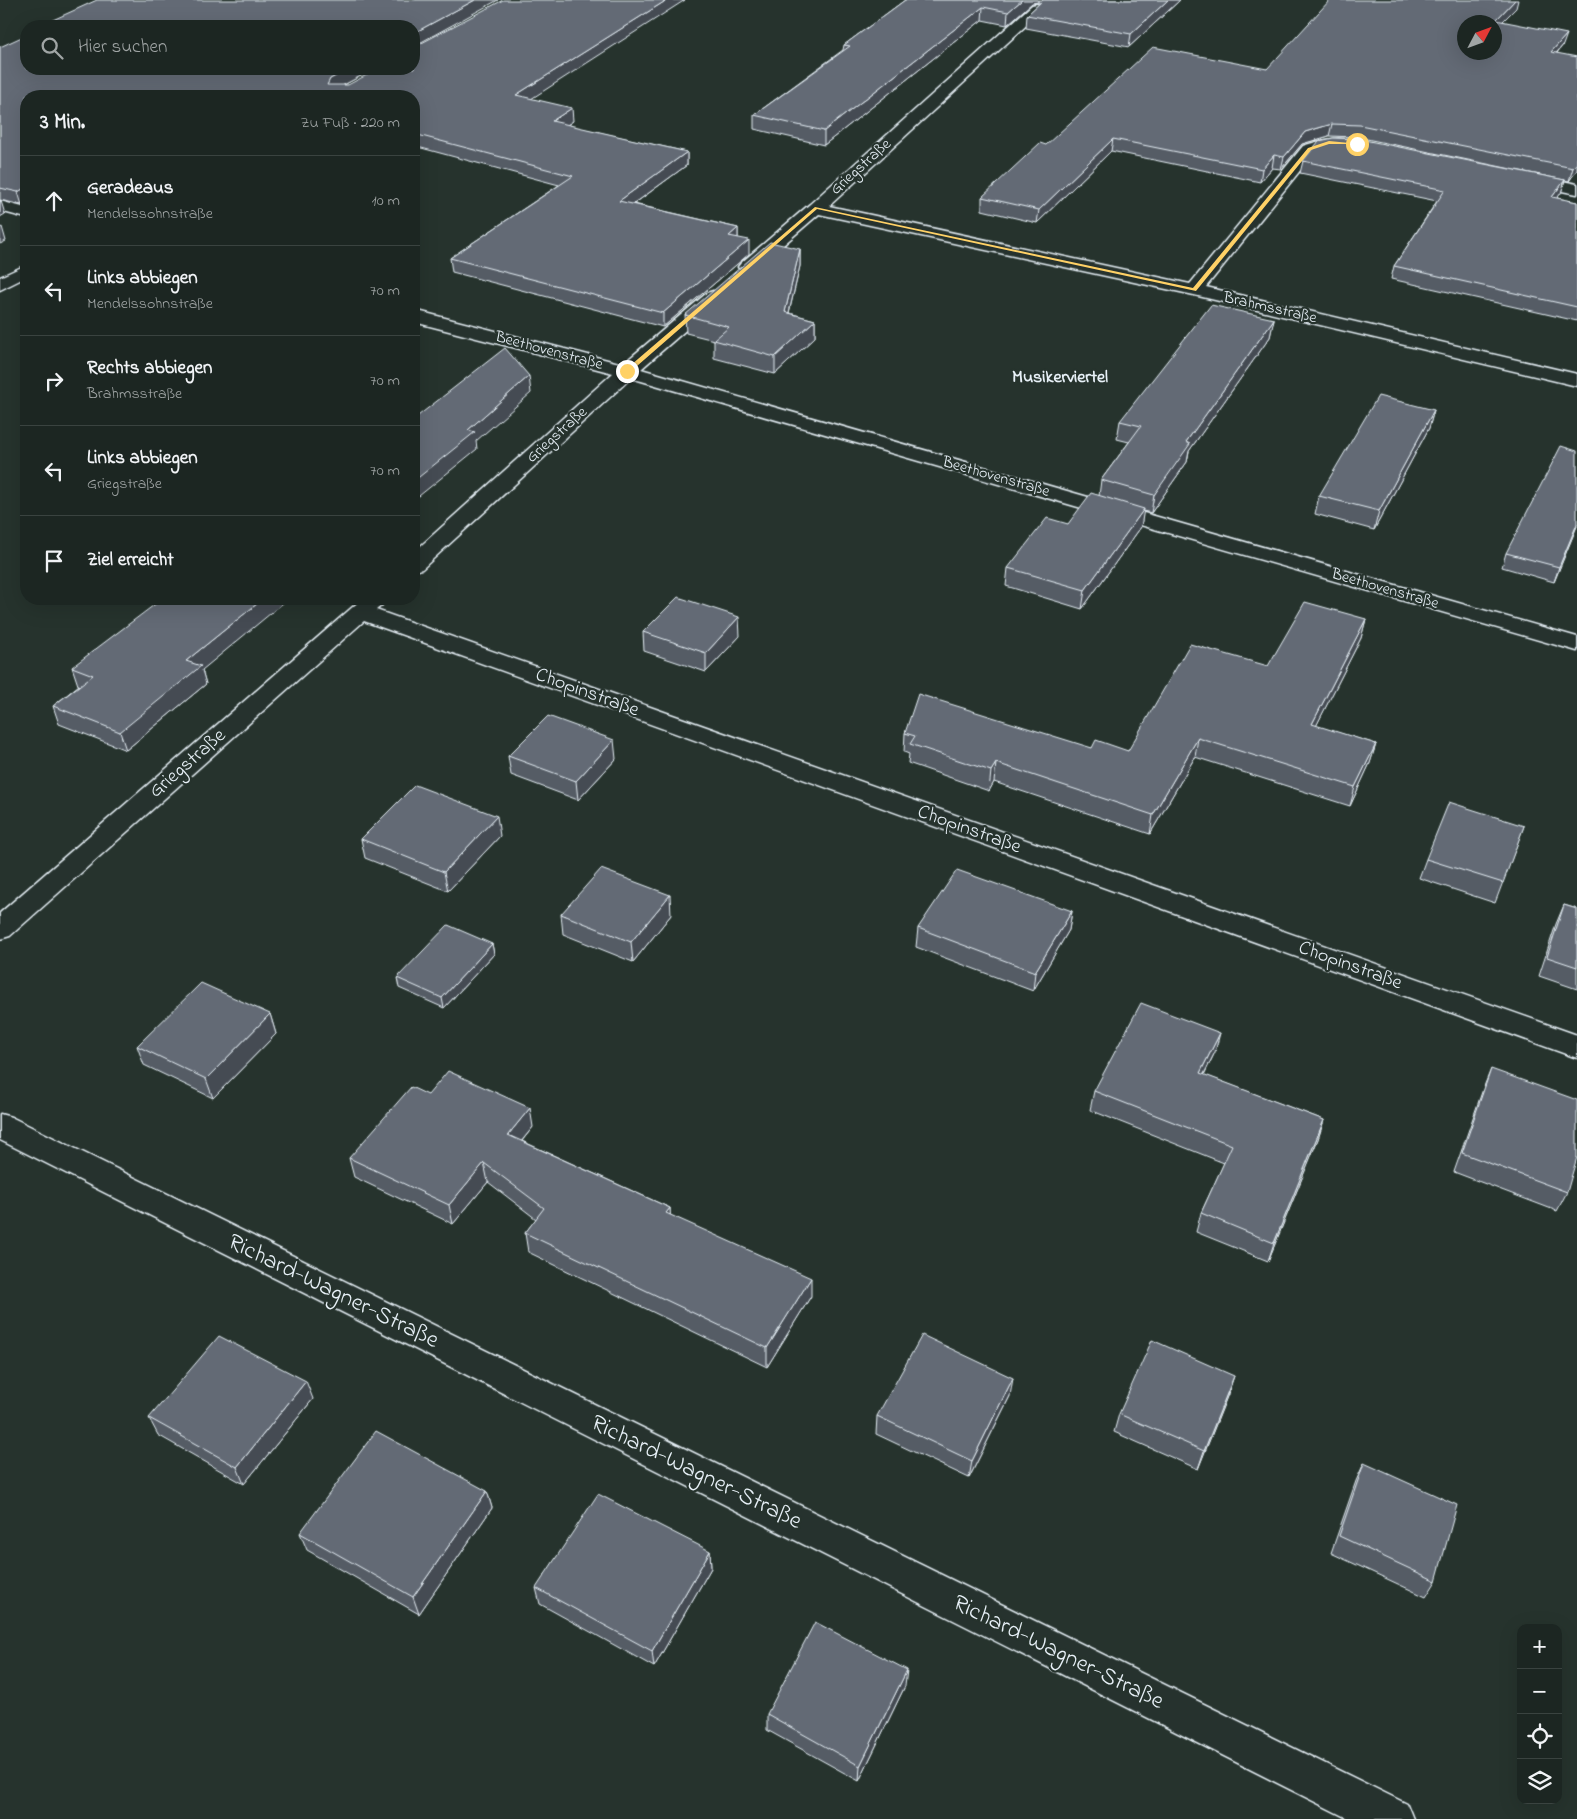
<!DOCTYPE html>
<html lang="de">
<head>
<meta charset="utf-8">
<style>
  :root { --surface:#1c2622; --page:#29322f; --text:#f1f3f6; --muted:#a0a5a5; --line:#3a4340 }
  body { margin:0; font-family:"Indie Flower",sans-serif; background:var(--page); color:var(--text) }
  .controls { position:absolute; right:15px; bottom:15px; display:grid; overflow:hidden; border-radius:10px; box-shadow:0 5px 20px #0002 }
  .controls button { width:45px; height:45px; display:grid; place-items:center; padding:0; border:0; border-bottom:1px solid var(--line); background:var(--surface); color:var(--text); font:25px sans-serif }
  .compass { position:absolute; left:1457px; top:15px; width:45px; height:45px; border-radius:50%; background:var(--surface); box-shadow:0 5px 20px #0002; rotate:49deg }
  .stop { position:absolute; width:15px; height:15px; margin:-11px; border:4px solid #ffd166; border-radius:50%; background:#fff }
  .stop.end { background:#ffd166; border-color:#fff; box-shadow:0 1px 5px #0008 }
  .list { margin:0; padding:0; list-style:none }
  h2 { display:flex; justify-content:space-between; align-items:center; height:65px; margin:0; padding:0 20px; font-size:21px }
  h2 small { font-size:16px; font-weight:400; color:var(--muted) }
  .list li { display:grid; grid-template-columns:32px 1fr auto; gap:15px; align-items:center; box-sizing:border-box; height:90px; padding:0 20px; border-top:1px solid var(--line) }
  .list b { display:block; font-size:19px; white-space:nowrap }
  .list p { margin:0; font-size:16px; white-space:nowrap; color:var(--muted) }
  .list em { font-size:16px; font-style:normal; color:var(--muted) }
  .icon { flex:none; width:28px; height:28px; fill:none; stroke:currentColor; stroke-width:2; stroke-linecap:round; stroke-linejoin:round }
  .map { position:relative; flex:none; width:1577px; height:1819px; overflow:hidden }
  .search { position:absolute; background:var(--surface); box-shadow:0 5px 20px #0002; left:20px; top:20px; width:400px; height:55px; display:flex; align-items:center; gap:12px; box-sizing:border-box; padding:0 18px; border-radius:20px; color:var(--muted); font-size:19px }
  .panel { position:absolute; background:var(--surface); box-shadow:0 5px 20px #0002; left:20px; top:90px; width:400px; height:515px; border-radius:20px }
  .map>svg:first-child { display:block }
</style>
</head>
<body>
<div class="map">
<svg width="1577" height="1819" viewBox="0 0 1577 1819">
  <rect width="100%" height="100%" fill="#26332d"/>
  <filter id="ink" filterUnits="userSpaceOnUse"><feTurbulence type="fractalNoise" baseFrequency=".02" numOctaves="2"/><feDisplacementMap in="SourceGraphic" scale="10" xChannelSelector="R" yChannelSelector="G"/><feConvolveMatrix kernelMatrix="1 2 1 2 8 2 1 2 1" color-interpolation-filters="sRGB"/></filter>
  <g filter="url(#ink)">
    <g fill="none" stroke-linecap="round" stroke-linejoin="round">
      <defs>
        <path id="minor" d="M1037,4L1044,8L1042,11L829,206L1190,284L1303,146C1321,140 1337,136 1356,141L1358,144L1356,147L1330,148L1315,152L1206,287L1577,374V386L1194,295L819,214L753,271L747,272L741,271L738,267L741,263L810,204L1032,5Z
          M1527,174L1577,184V194L1521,183L1519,179L1521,175Z
          M0,201L26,208V218L0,211Z
          M26,265V277L0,290V277Z
          M713,291L719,293L722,297L719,301L641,369L1577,637V651L631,378L422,569L414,571V552L613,373L414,322V310L623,364L707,293Z
          M362,599H385L382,605L376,610L1577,1035V1058L364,621L10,936L0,939V913Z
          M0,1114L11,1117L1407,1804L1413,1819H1349L0,1140Z"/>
      </defs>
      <use href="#minor" stroke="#e8f1f8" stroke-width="3"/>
      <use href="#minor" fill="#26332d" fill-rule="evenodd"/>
    </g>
    <path fill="#555c65" stroke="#e8f1f8" d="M905,0H1180L1129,47L1026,28L1027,15L1040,3L1038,2L1032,3L1007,25L982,20L824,145L754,129V115L843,50L844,45Z
      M1516,8L1503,21L1563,45L1557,53L1577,170L1569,181L1357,137L1329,136L1302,144L1281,169L1272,168L1260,182L1111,151L1037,223L982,210V197L1046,145L1267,69Z
      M0,47L26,69H374L344,85L531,99L573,121L567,125L687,152V165L634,204L738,228V238L749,254L663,327L452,272L450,258L559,185L414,146V96H26L22,205L0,200Z
      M1303,161L1565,180L1561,193L1557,198L1577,202V321L1391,279L1394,266L1437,201L1300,173Z
      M800,249V266L789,313L815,320V337L775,374L714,358V340L686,333L685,315Z
      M1274,319L1270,337L1189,451L1187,462L1151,513L1143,511L1141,527L1082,609L1006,586L1008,568L1068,524L1099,496L1101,480L1129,442L1117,439L1120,421Z
      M1434,410L1429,428L1374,530L1315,514L1319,496Z
      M1577,526L1554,582L1502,567L1506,553Z
      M1366,619L1361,638L1316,726L1376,744L1370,763L1350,806L1195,757L1150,834L994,782L989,791L908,763L909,754L904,752L905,733L1128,751L1268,666Z
      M643,632L740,636L706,672L644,651Z
      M72,667L202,670L206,684L126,750L59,724L53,706L79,685H78Z
      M508,756L616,759L578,800L511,775Z
      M1524,826L1495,903L1419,878L1426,859Z
      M500,836L448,891L365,858L361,839Z
      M1564,905L1577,909V989L1539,976L1556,924Z
      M1072,911L1069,930L1033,991L916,947L918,928Z
      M561,914L671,915L633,962L563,934Z
      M492,944L494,954L444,1008L399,988L397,978Z
      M270,1014L276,1034L213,1098L144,1065L137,1046Z
      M1215,1052L1204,1075L1324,1120L1318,1139L1268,1261L1196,1232L1201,1213L1224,1163L1090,1110L1094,1091Z
      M1491,1069L1567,1192L1557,1211L1454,1172L1483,1089Z
      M428,1095L533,1127L522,1141L670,1208V1215L811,1296L767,1367L528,1252L525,1233L536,1219L488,1182L453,1224L354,1177L349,1158Z
      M1228,1394L1198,1469L1114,1432L1119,1414Z
      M1010,1396L969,1478L876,1434L877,1416Z
      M313,1399L244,1484L158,1435L149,1418Z
      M1364,1463L1436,1581L1426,1597L1331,1553L1356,1481Z
      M487,1491L492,1508L419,1614L307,1550L300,1533Z
      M710,1551L711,1568L654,1667L540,1604L536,1588Z
      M905,1686L859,1781L767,1730V1714Z"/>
    <path fill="#454b52" stroke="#e8f1f8" d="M475,0H498L414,46V33Z
      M667,0H685L517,108L516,95Z
      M1022,0H1038V2L1032,3L1007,25L1008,12Z
      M1168,0H1180L1129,47L1131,34Z
      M1515,0H1518L1516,8L1494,30L1496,20Z
      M983,7L982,20L824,145V131Z
      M1567,34L1563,45L1548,63L1551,52Z
      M349,69H374L332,91L327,85L330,79Z
      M572,108L573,121L553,134L552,121Z
      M1332,124L1329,136L1302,144L1281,169L1284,157L1305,132Z
      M1113,139L1111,151L1037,223L1039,210Z
      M687,152V165L620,214L619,201Z
      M1274,155L1272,168L1260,182L1262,169Z
      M1577,163V170L1569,181L1573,168Z
      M1565,180L1561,193L1548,210L1552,197Z
      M26,187V203L22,205L18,192Z
      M0,201H1L5,214L0,217Z
      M2,227L6,241L0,244V228Z
      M738,228V241L729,236Z
      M749,240V254L663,327V313Z
      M800,249V266L785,329V312Z
      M1274,319L1270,337L1189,451L1187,462L1151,513L1154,495L1186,442Z
      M815,320V337L775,374V357Z
      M529,376L531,393L476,441L477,449L414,500V481L468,430Z
      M1434,410L1429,428L1374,530L1379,511Z
      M1144,509L1141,527L1082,609L1085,590Z
      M1577,524V526L1554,582L1559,567Z
      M263,599H288L202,670L206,684L126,750L120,732L186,661Z
      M739,617L740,636L706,672V653Z
      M1366,619L1361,638L1307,744L1312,724Z
      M1198,738L1195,757L1150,834L1153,815Z
      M614,740L616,759L578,800L576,781Z
      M1376,744L1370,763L1350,806L1355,787Z
      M996,763L994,782L989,791L991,771Z
      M497,816L500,836L448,891L444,872Z
      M670,895L671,915L633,962L631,942Z
      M1072,911L1069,930L1033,991L1035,972Z
      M492,944L494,954L444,1008L442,998Z
      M270,1014L276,1034L213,1098L206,1079Z
      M1220,1033L1215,1052L1195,1092L1200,1073Z
      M530,1108L533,1127L511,1154L508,1135Z
      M1324,1120L1318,1139L1268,1261L1274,1243Z
      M484,1163L488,1182L453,1224L449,1205Z
      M670,1208L671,1227L666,1213Z
      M811,1278V1296L767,1367V1348Z
      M1234,1376L1228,1394L1198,1469L1204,1451Z
      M1013,1378L1010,1396L969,1478L972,1461Z
      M306,1381L313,1399L244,1484L237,1467Z
      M487,1491L492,1508L419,1614L413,1597Z
      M710,1551L711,1568L654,1667L652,1651Z
      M907,1670L905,1686L859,1781L860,1766Z"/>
    <path fill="#636b75" stroke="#e8f1f8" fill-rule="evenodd" d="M97,0H475L414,33V26H45L48,25L44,24Z
      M503,0H667L516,95L572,108L552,121L687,152L619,201L738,228L729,236L749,240L663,313L450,258L573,176L414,134V96H26V187L18,192L0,188V47L26,35V69H349L330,79L327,85H348L378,69H414V47Z
      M905,0H1022L1008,12L983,7L824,131L754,115L850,46L844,45Z
      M1043,0H1168L1131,34L1027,15Z
      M1330,0H1515L1496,20L1567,34L1551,52L1577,57V163L1573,168L1360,125L1332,124L1305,132L1284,157L1274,155L1262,169L1113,139L1039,210L982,197L1040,143L1046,145L1153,47L1267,69ZM1464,22H1494V52H1464Z
      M1333,138L1359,139L1565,180L1552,197L1577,202V307L1394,266L1445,190L1303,161L1319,141Z
      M770,242L800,249L785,312L815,320L775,357L714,340L729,327L685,315Z
      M1211,305L1274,319L1186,442L1190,444L1154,495L1101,480L1141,426L1120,421Z
      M505,348L529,376L468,430L475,432L414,481V419Z
      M1378,396L1434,410L1379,511L1319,496Z
      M1561,446L1577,451V524L1559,567L1506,553Z
      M1091,493L1144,509L1085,590L1008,568L1047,518L1068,524Z
      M678,597L739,617L706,653L643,632Z
      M162,599H263L186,661L201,666L120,732L53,706L93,675L72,667Z
      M1305,602L1366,619L1312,724L1376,744L1355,787L1198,738L1153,815L996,763L991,771L910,744L915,736L905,733L918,694L1092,748L1096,740L1128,751L1190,644L1268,666Z
      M548,716L614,740L576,781L508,756Z
      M415,785L497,816L444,872L361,839Z
      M1449,802L1524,826L1503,883L1426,859Z
      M601,869L670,895L631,942L561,914Z
      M957,870L1072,911L1035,972L918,928Z
      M1564,905L1577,909V967L1547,957Z
      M448,925L492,944L442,998L397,978Z
      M201,983L270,1014L206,1079L137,1046Z
      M1141,1003L1220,1033L1200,1073L1324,1120L1274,1243L1201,1213L1232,1145L1094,1091Z
      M1491,1069L1577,1100V1157L1567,1192L1462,1153Z
      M448,1071L530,1108L508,1135L670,1208L666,1213L811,1278L767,1348L525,1233L544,1208L484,1163L449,1205L349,1158L411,1087L428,1095Z
      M922,1335L1013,1378L972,1461L877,1416Z
      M219,1336L306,1381L237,1467L149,1418Z
      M1152,1340L1234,1376L1204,1451L1119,1414Z
      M376,1431L487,1491L413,1597L300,1533Z
      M1364,1463L1457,1505L1436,1581L1339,1536Z
      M598,1494L710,1551L652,1651L536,1588Z
      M815,1622L907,1670L860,1766L767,1714Z"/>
  </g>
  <path fill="#ffd166" d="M1329,141L1360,144H1329L1311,150L1196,291L817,209L629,373L624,371L815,207L1193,288L1308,148Z"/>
  <g text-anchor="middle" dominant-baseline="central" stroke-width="4.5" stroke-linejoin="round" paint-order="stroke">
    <g font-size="16" fill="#e8f1f8" stroke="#26332d">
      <text transform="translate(861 167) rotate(-42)">Griegstraße</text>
      <text transform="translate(1270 308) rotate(13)">Brahmsstraße</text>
      <text transform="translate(549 351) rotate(15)">Beethovenstraße</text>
      <text transform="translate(557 435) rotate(-42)">Griegstraße</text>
      <text transform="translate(996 477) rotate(16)">Beethovenstraße</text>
      <text transform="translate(1385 589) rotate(16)">Beethovenstraße</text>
    </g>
    <g font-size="18" font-weight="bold" fill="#e8f1f8" stroke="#26332d">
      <text x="1060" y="378">Musikerviertel</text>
    </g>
    <g font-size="20" fill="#e8f1f8" stroke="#26332d">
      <text transform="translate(587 693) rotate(20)">Chopinstraße</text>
      <text transform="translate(188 764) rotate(-41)">Griegstraße</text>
      <text transform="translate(969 830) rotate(20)">Chopinstraße</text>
      <text transform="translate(1350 966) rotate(20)">Chopinstraße</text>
    </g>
    <g font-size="24" fill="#e8f1f8" stroke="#26332d">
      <text transform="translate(333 1292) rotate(26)">Richard-Wagner-Straße</text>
      <text transform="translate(696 1473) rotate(26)">Richard-Wagner-Straße</text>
      <text transform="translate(1058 1653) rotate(26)">Richard-Wagner-Straße</text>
    </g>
  </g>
</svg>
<div class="controls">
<button>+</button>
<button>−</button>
<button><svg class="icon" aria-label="locate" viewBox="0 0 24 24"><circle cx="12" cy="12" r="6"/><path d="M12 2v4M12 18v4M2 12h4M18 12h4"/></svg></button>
<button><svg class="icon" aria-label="layers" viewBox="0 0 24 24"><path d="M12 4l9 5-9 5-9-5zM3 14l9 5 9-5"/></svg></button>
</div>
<svg class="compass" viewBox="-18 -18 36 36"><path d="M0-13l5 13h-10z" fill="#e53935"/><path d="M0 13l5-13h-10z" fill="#a0a5a5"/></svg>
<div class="stop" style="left:1357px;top:144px"></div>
<div class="stop end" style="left:627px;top:371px"></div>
<div class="search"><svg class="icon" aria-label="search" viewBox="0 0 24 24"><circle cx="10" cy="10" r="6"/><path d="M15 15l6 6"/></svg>Hier suchen</div>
<section class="panel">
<h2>3 Min.<small>Zu Fuß · 220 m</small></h2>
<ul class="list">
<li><svg class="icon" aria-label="ahead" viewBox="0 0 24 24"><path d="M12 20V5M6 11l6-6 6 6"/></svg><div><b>Geradeaus</b><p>Mendelssohnstraße</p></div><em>10 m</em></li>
<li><svg class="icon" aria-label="left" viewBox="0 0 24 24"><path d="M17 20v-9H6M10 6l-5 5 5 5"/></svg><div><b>Links abbiegen</b><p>Mendelssohnstraße</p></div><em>70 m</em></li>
<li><svg class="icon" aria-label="right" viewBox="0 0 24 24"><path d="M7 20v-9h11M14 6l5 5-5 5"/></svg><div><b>Rechts abbiegen</b><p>Brahmsstraße</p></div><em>70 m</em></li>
<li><svg class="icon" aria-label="left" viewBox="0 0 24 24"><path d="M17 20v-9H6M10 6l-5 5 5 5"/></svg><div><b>Links abbiegen</b><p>Griegstraße</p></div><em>70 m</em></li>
<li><svg class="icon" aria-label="arrive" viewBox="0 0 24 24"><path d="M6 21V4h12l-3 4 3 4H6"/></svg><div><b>Ziel erreicht</b></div></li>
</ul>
</section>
</div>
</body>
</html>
